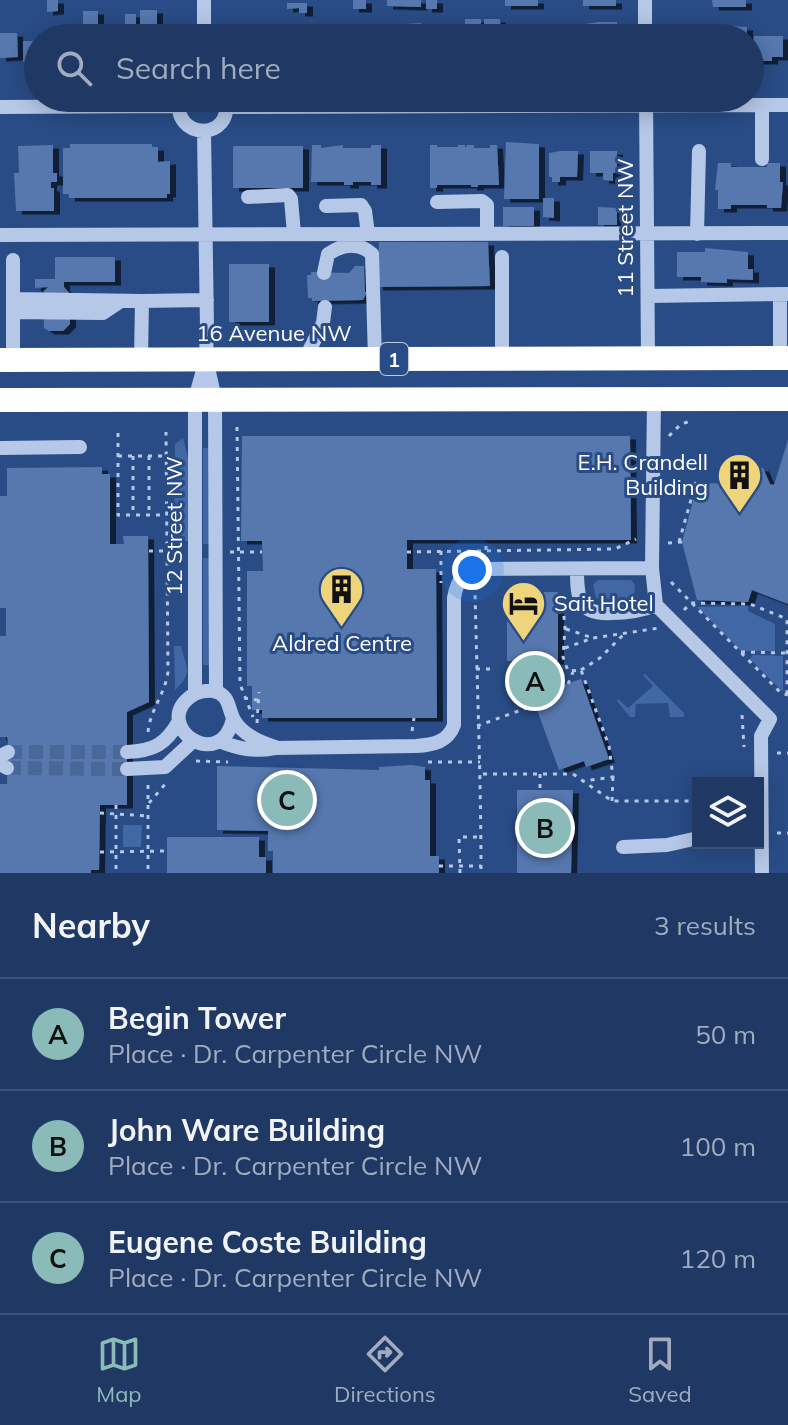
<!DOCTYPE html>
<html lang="en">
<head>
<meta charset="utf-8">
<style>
  :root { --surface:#1f3964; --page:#27406a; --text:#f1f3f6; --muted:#a1acbf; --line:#3c5378; --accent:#8bbbb9 }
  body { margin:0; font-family:Mulish,sans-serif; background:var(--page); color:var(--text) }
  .controls { position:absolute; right:24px; bottom:24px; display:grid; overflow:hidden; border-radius:0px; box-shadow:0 4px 20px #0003 }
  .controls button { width:72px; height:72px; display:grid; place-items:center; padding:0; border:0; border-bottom:2px solid var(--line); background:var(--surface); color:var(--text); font:40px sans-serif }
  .you { position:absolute; left:472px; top:570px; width:28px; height:28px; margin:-20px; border:6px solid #fff; border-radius:50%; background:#1a73e8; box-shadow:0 0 0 12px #1a73e833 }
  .badge { display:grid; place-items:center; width:52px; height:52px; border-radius:50%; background:var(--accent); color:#111; font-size:26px; font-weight:700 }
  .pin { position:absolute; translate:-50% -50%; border:4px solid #fff; box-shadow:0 2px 8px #0006 }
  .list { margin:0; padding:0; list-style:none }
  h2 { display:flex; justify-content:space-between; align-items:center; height:104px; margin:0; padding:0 32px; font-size:34px }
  h2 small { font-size:26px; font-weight:400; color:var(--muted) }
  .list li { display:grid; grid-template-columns:52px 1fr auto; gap:24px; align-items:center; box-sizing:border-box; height:112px; padding:0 32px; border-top:2px solid var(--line) }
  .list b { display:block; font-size:30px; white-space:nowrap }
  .list p { margin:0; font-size:26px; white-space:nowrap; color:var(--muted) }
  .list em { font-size:26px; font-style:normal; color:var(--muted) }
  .icon { flex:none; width:44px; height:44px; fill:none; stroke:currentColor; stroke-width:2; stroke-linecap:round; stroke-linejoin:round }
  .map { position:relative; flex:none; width:788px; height:873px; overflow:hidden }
  .search { position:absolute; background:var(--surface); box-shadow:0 4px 20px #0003; left:24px; right:24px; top:24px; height:88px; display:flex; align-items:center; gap:20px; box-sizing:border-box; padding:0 28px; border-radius:44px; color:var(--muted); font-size:30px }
  .sheet { height:440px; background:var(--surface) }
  nav { display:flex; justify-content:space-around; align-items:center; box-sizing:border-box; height:112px; border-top:2px solid var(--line); background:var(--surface); font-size:22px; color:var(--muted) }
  nav a { display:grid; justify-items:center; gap:4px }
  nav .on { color:var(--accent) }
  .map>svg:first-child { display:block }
</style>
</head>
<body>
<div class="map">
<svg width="788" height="873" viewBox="0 0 788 873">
  <defs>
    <filter id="shadow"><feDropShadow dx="6" dy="3.5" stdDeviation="0" flood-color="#0009"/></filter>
  </defs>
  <rect width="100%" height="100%" fill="#294c86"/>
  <path fill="#4167a4" d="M183,438L188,458V541H174L175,444Z
    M203,448H210V544H203Z
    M203,558H210L209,665H203Z
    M598,580H631L635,585L634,596L629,600L596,598L593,585Z
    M748,606V611L775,624V651H741L697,607Z
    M174,646H181C186,668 194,672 175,690Z
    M753,655L783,656V692L750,659Z
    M645,674L684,713V717H670L668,703L636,704L635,717H630L617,701L618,699L628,708L653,686L643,675Z
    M123,825H142L141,847H123Z"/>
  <path fill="#5678af" filter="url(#shadow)" d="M47,0H58V11L47,12Z
    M353,0H366V9H353Z
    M387,0H421V7L387,6Z
    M426,0H437V9H426Z
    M505,0H538V6H505Z
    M583,0H616V6H583Z
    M712,0H746V7H713Z
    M287,3H307V13H299V8L287,9Z
    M140,10H157V38H140Z
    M83,11H98V27H83Z
    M125,14H136V30H125Z
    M465,19H481V38H465Z
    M484,19H500L501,38H484Z
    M598,22H617V38H582V28H585V24Z
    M421,23V38H389L387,35L388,25Z
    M711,25L747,27V38H711Z
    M62,26H74V32H89V38H62Z
    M521,26H538V38H505V28H521Z
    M0,33H17L18,57L0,58Z
    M754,36H783V57H772V61H754Z
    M23,41H38V62H23Z
    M506,142L539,144V199H504Z
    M70,144H152V147H158V162L170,161V194H167V198H69V194H63V148H70Z
    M53,145V173H57V182H51V188H54V211H16L14,173H19L18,146Z
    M312,145H321V148L343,145V148H371V145H381V185H371V182H353V185H344V182H311Z
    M430,145H437V147H458V145H465V148L467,145H474V148H490V145H497L499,185H478V187H471V185H437V188H430Z
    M233,146H303V188H233Z
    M561,151H578L577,177H560V182H552V177H549V153Z
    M590,151H617V173H613V181L603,180V173H590Z
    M718,163H731V167H767V163H780V182H783L781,208H767V205H731V209H718V190H715Z
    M543,198H554V218L543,217Z
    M503,207H534V226H503Z
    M598,207L617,208V225H598Z
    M379,242H488L490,286L377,287Z
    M705,248L748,252V269H753V280L727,279V283L701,282V277H677V252H705Z
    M55,257H115V282H64V287L70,294V324L63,331H49L44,328L43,300L44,291L48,287L35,288V279H55Z
    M229,264H269V322H229Z
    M355,266H364L365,292H367L363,300L312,301V298H308L307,275H311V272L349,273Z
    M242,436H630L631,540H407V569H436L437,718H262V710H252V686H247V571H263L262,541H241Z
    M788,440V604L752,590L748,602L697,600L682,542L698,483L739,484V468H763L770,484L774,485Z
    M102,467V474H110V544H124L123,536H148L149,702L127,712V805H100L99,870H91V873H0V784H7L8,741L7,737H0V636H6V608H0V496H7V468Z
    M529,589H535V592H558V661H553V676H556L560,686L581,679L609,759L586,767L584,761L559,770L532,696L512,697L513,661H507V600L526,599Z
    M411,765L425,767V780H430V856H439V873H273V851H268V831L217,830V766L379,770V767Z
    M517,790H573L571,873H517Z
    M167,837H259V857H266V873H167Z"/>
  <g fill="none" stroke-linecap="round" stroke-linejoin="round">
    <path stroke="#496798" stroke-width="14" stroke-dasharray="14 7" stroke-linecap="butt" d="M8,752H127
      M7,768L127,769"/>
    <path stroke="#b5c8e7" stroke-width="3" stroke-dasharray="4 6" stroke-linecap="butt" d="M237,427L240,684L253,717
      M118,433V515H166
      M669,436L681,424L691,421
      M118,456H166
      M133,456V515
      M149,456V515
      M679,542L696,482
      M668,543L682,542
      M486,550V540
      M149,551H180
      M441,551V583
      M230,552H262
      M407,552L615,549L636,539
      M671,582L771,683L781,693L788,695
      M478,586L475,591C477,685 481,779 481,873
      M562,596L565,628L563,657L568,671L581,670L609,746L613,777L584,781
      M684,610L691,603L750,604L787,619V694
      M566,629L593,638
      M565,648L593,638L659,628
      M741,652L785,653
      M476,669H493
      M581,670L600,658L623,635
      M568,684L573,672
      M244,698L258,700
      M742,715L744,747
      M257,723L259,692
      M477,726L535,705
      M412,731L414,718
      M148,732C150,710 165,694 168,672L166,432
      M777,753H788
      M196,761L228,762
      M428,762H480
      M483,774H573L612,801H698
      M540,774V790
      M744,782V783
      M148,785V873
      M612,801L613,777
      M149,803L167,782
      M116,805V873
      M100,813L148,816
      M777,833H788
      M100,852L167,851
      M439,866H481
      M460,873L459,837H481"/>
    <path stroke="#b5c8e7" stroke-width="14" d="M204,0V38
      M645,0V38
      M180,98C170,141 236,142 225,98
      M646,98L648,358
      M762,105V159
      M0,107L178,106
      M227,107L788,105
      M248,197L288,195L291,199L294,234
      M437,202L482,201L487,205V234
      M326,206L361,205L365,211L368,234
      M697,234L699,151
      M0,235L788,233
      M502,257V359
      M13,260V360
      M324,273L328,254C343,244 359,242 372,254L375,359
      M648,296L788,294
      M13,299L142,301
      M13,312L103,313L121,301
      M780,358V294
      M141,359L142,301L207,300
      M305,359L323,323L325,307
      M207,363L215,399L216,692
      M0,448L80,447
      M652,568L654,399
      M577,569C577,598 578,615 612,613C628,613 641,611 656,605
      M195,693V399L206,359L207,328L204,131
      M233,719C220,774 152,726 190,697C196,692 206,690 214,691C230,695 228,709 234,720C243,735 260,742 275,747
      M219,741C239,749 254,752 275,748L416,746C433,745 448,742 454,725V598C457,579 464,571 483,569L652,568L656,605L770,719L761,736L762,873
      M127,752C154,751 166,744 179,721
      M0,756L8,752
      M0,764L7,768
      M127,769L165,767L193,741
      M623,847L667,845L698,838"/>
    <path stroke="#fff" stroke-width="24" d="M0,360L788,358
      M0,400L788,399"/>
  </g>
  <defs>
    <symbol id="building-pin" viewBox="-11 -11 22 30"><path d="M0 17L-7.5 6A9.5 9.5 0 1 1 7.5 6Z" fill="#eed57c" stroke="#294c86"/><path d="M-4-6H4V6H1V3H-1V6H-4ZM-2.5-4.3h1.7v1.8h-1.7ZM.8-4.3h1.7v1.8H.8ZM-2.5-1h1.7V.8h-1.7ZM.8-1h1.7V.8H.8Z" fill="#111"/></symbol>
    <symbol id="hotel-pin" viewBox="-11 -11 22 30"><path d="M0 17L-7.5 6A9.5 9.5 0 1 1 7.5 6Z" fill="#eed57c" stroke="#294c86"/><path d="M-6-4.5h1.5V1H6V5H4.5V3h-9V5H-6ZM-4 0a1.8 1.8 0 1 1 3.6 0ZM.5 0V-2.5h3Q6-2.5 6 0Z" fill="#111"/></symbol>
  </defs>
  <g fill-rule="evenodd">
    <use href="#building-pin" x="714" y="450" width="51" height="69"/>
    <use href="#building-pin" x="316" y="564" width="51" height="69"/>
    <use href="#hotel-pin" x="498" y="578" width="51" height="69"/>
  </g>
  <g text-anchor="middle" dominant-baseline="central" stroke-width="6" stroke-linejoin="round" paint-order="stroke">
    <rect fill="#294c86" stroke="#bfc9db" stroke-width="2" x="380" y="343" width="28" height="32" rx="6"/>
    <g font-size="20" font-weight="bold" fill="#fff">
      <text x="394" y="359">1</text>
    </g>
    <g font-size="22" fill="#fff" stroke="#294c86">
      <text transform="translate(625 228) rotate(-90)">11 Street NW</text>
      <text x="274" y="333">16 Avenue NW</text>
      <text transform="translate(174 526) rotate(-90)">12 Street NW</text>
    </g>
    <g font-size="22" fill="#fff" stroke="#294c86" text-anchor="end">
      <text x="708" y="462">E.H. Crandell<tspan x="708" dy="25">Building</tspan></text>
      <text x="554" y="603" text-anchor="start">Sait Hotel</text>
      <text x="342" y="643" text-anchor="middle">Aldred Centre</text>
    </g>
  </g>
</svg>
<div class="controls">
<button><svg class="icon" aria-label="layers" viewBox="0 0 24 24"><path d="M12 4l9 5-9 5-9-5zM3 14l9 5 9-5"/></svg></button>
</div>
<div class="you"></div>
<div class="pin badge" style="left:535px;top:681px">A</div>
<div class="pin badge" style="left:545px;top:828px">B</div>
<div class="pin badge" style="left:287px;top:800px">C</div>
<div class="search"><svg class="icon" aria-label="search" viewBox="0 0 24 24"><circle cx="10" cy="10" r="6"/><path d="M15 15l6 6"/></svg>Search here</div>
</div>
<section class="sheet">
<h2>Nearby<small>3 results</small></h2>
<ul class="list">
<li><span class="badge">A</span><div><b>Begin Tower</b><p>Place · Dr. Carpenter Circle NW</p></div><em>50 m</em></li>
<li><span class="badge">B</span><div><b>John Ware Building</b><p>Place · Dr. Carpenter Circle NW</p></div><em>100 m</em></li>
<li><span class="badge">C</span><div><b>Eugene Coste Building</b><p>Place · Dr. Carpenter Circle NW</p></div><em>120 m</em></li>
</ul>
</section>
<nav>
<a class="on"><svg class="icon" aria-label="map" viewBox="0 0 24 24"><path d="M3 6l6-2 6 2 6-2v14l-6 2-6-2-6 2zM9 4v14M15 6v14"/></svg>Map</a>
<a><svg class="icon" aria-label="directions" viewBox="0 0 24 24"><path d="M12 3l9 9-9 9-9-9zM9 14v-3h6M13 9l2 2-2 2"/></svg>Directions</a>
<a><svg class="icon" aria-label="saved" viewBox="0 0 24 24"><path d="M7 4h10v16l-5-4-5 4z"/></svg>Saved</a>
</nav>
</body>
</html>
